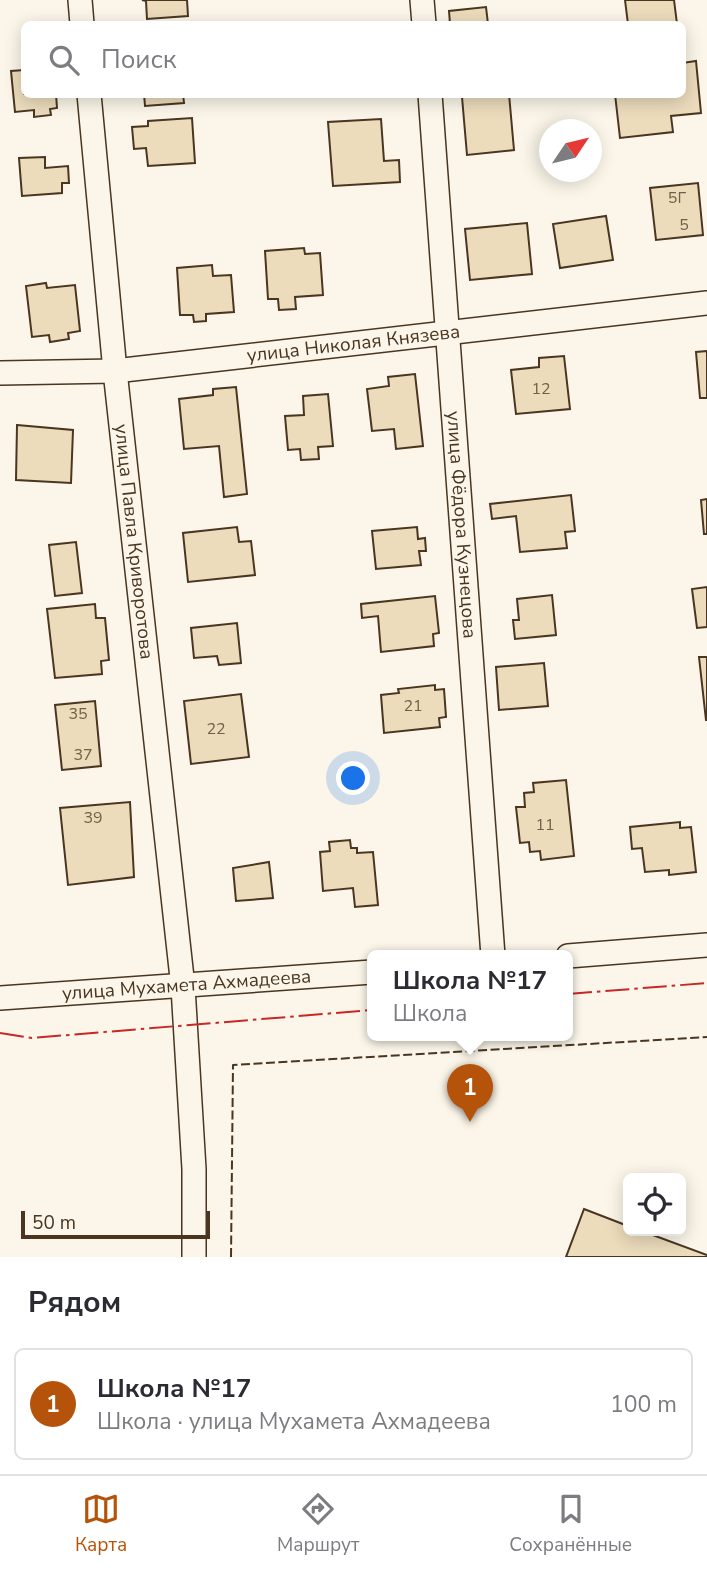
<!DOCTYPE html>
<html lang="ru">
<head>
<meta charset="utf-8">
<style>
  :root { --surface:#fff; --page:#f7f7f7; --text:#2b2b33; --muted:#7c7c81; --line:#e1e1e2; --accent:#b45309 }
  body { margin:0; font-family:"Nunito Sans",sans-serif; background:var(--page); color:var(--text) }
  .controls { position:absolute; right:21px; bottom:21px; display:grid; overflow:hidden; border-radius:10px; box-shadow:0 4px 18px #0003 }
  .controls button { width:63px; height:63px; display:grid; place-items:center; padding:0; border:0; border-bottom:2px solid var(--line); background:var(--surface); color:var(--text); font:35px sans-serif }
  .compass { position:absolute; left:539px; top:119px; width:63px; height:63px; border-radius:50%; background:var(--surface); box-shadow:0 4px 18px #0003; rotate:55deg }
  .scale { position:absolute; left:21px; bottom:18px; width:189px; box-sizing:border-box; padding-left:7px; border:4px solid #4a3520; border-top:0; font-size:19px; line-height:24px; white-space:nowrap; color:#4a3520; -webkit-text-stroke:5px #fbf6e9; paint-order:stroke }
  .you { position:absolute; left:354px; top:779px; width:24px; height:24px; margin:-18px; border:5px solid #fff; border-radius:50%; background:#1a73e8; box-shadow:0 0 0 10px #1a73e833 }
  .badge { display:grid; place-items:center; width:46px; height:46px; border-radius:50%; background:var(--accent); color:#fff; font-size:23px; font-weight:700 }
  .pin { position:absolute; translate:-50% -58px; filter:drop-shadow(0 2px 4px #0008) }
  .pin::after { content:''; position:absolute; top:37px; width:24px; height:21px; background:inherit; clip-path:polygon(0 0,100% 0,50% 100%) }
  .popup { position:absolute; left:367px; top:950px; width:206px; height:91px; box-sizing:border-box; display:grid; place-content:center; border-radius:10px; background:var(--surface); filter:drop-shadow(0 2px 5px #0005); font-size:23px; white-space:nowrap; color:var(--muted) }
  .popup b { font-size:26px; color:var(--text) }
  .popup::after { content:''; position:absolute; left:50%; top:100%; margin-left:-14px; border:14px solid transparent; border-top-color:var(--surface) }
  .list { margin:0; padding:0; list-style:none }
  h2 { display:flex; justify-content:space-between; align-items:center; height:91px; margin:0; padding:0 28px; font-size:30px }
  h2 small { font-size:23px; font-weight:400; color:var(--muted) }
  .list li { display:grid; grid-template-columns:46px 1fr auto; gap:21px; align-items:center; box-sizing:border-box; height:112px; margin:0 14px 14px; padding:0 14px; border:2px solid var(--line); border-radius:10px }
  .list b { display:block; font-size:26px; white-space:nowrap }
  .list p { margin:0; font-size:23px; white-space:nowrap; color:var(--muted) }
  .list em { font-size:23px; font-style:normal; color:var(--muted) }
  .icon { flex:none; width:38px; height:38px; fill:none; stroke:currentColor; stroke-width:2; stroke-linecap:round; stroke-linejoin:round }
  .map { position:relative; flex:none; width:707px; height:1257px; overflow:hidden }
  .search { position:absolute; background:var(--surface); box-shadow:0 4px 18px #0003; left:21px; right:21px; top:21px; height:77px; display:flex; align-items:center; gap:18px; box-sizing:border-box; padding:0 24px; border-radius:10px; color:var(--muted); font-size:26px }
  .sheet { height:217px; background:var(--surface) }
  nav { display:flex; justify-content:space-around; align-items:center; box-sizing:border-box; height:98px; border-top:2px solid var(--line); background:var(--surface); font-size:19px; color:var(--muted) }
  nav a { display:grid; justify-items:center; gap:4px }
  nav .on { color:var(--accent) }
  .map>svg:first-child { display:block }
</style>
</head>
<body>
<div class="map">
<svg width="707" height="1257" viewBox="0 0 707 1257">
  <rect width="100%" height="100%" fill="#fbf6e9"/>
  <path fill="#ecdcbc" stroke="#4a3520" stroke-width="2" d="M142,0H187L188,16L147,19L146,1Z
    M625,0H674L677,24H628Z
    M486,7L488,24H450L449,11Z
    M696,61L701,113L671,116L673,132L620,138L615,94H682V63Z
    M24,70V94H56L57,108L50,109L51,115L34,117V110L15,112L11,71Z
    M144,94H183L184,103L145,106Z
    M492,94H509L514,150L467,155L462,97Z
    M192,118L195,163L148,166L146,148L134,149L132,127L148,126V121Z
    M381,119L384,161L399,160L400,182L333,186L328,122Z
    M45,157V168L68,166L69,183H62V193L22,196L19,158Z
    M698,183L703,235L656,240L650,188Z
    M606,216L613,260L560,268L553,224Z
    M527,223L532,274L470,280L465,229Z
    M304,248L305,254L320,253L323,295L295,297L296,309L279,310L278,299H268L265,251Z
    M212,265L213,276L231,275L234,312L206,314V321L194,322L193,315H180L177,268Z
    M46,283L47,288L75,285L80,331L68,333L69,339L50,342L49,335L32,337L26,286Z
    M707,351V398H700L696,352Z
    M564,356L570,409L516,414L511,370L539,367V358Z
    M415,374L423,446L396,449L394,429L372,431L367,389L389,386L388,377Z
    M236,387L247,494L224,497L219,446L184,449L179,399L213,395V389Z
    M328,394L333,446L318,447L319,459L301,460L300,449L288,450L285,416L304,415L303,396Z
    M17,425L73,430L71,483L16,480Z
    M571,495L575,531L565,532L567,548L520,552L516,516L492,519L490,504Z
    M707,499V534H704L701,500Z
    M237,527L239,542L251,541L255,575L188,582L183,533Z
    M417,527L418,539L425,538L426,551H419L421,565L376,569L372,531Z
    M76,542L82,593L55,596L49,545Z
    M707,587V627L697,628L692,589Z
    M552,595L556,635L515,639L513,620H519L517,599Z
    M435,596L439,633L433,634L434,646L381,652L378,616L362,618L361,604Z
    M95,604L96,618H105L109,660L101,661L102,674L55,678L47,609Z
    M237,623L241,663L219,665L217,656L194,658L191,628Z
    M699,657H707V720H706Z
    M544,663L548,706L499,710L496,667Z
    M435,685V690L444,689L446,717L439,718L440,727L384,733L381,695L399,693L398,689Z
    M241,694L249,757L191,764L184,701Z
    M95,701L101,766L62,770L55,705Z
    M566,780L574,856L541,860L540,851L530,852L529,842L520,843L516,807H525L524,793L534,792L533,783Z
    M130,802L134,877L68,885L60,808Z
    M680,822V828L691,827L696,872L669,875V870L645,872L642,848L632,849L630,827Z
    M350,840L351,848H357V853L373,852L378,905L355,907L353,888L323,891L320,852L330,851L329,842Z
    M269,862L273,898L236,901L233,868Z
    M584,1209L628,1226V1231H642L707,1255V1257H566Z"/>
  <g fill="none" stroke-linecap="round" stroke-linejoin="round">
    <defs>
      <g id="minor">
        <path d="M80,0L82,24"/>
        <path d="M422,0L424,24"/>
        <path id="s1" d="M89,94L115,371L183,987L194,1169V1257"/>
        <path id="s2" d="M430,94L493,956"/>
        <path id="s3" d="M0,373L115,371L707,303"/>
        <path d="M568,956L707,945"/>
        <path id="s4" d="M0,998L372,972"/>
      </g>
    </defs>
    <use href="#minor" stroke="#4a3520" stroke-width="26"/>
    <use href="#minor" stroke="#fbf6e9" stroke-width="23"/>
    <path stroke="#4a3520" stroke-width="2" stroke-dasharray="9 3.5" stroke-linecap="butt" d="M231,1257L233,1065L707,1037"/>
    <path stroke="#c62828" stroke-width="2" stroke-dasharray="24 5 3.5 5" stroke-linecap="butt" d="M568,994L707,983
      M0,1033L32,1038L372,1010"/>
  </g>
  <g text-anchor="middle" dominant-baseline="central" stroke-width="5" stroke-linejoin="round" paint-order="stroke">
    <g font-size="16" fill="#725f47">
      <text x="677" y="198">5Г</text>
      <text x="684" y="225">5</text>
      <text x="541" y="389">12</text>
      <text x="413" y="706">21</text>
      <text x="78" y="714">35</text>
      <text x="216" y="729">22</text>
      <text x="83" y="755">37</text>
      <text x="93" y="818">39</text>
      <text x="545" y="825">11</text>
    </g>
    <g font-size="19" fill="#4a3520" stroke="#fbf6e9">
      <text stroke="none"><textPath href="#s3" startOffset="355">улица Николая Князева</textPath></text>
      <text stroke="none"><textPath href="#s2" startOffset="432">улица Фёдора Кузнецова</textPath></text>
      <text stroke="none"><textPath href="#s1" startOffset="450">улица Павла Криворотова</textPath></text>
      <text stroke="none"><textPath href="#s4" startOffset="187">улица Мухамета Ахмадеева</textPath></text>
    </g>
  </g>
</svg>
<div class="controls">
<button><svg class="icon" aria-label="locate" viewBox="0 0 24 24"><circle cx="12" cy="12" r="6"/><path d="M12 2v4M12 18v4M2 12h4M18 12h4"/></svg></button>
</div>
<svg class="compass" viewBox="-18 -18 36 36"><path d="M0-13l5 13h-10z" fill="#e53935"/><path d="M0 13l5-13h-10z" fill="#7c7c81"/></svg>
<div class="scale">50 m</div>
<div class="you"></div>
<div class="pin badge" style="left:470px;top:1122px">1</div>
<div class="popup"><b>Школа №17</b>Школа</div>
<div class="search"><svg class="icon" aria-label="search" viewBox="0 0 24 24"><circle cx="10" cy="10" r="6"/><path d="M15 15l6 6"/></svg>Поиск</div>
</div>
<section class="sheet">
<h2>Рядом<small></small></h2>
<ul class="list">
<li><span class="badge">1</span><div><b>Школа №17</b><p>Школа · улица Мухамета Ахмадеева</p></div><em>100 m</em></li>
</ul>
</section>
<nav>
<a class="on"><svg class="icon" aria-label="map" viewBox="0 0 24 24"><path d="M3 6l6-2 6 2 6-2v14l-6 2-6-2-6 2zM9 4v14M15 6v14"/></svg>Карта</a>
<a><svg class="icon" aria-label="directions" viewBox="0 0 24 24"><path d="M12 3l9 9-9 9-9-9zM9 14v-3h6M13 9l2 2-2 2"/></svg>Маршрут</a>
<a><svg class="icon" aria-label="saved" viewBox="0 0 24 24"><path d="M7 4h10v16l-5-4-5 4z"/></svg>Сохранённые</a>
</nav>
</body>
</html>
